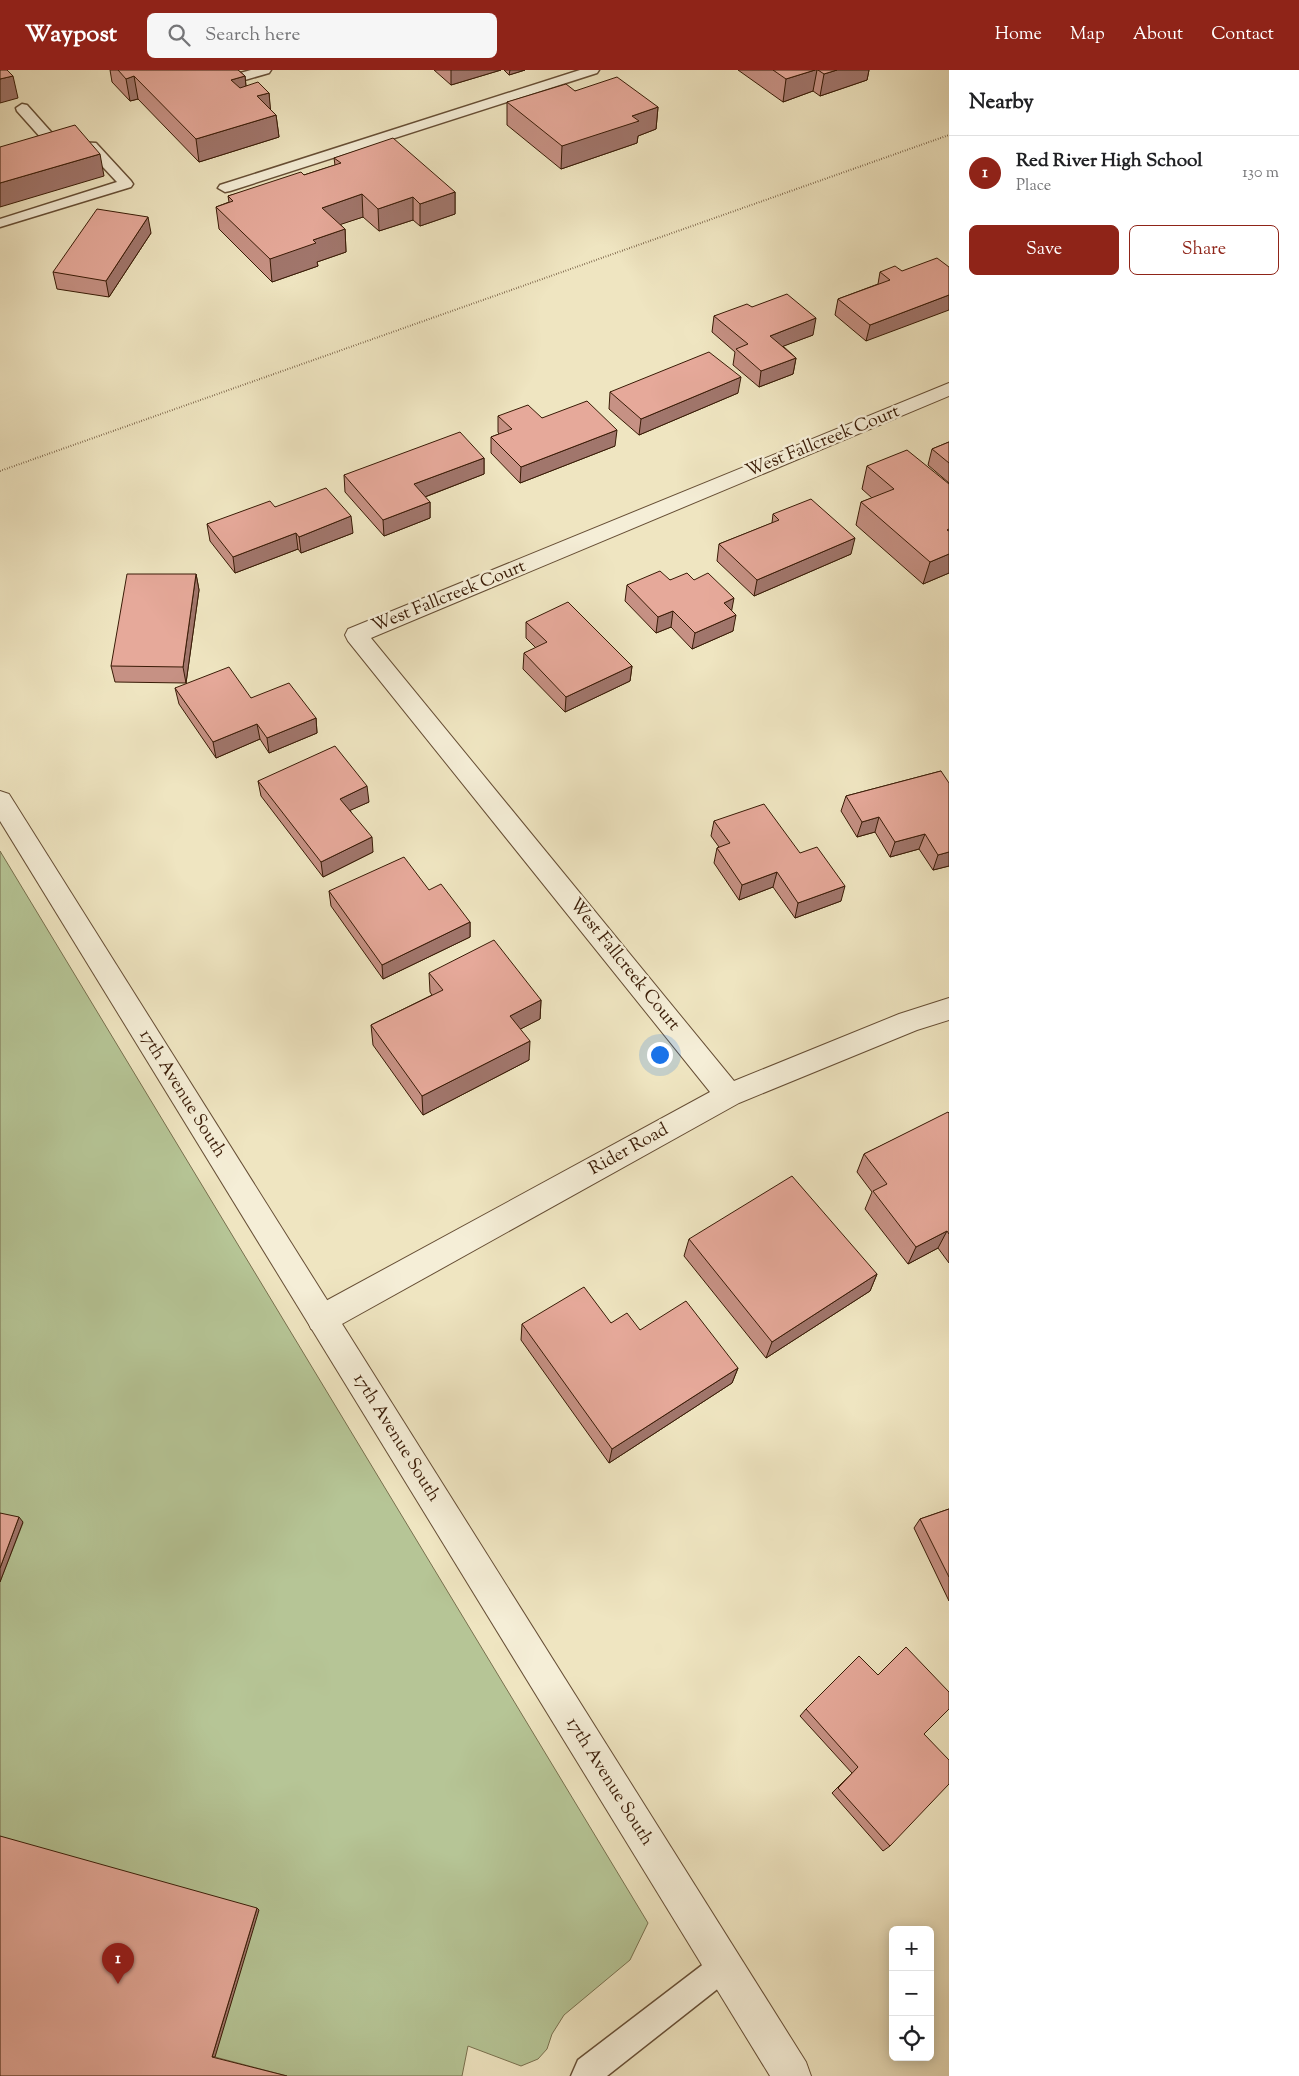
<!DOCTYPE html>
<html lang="en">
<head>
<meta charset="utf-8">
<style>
  :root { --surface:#fff; --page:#f6f6f6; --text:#202124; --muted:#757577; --line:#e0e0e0; --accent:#8f2418 }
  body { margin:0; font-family:"Sorts Mill Goudy",serif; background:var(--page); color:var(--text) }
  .controls { position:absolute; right:15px; bottom:15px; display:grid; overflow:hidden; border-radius:8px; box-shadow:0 2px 12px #0003 }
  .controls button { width:45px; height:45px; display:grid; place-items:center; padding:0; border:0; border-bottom:1px solid var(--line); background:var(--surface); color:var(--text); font:25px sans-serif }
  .you { position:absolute; left:659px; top:984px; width:18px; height:18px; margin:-12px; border:4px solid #fff; border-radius:50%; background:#1a73e8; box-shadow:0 0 0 8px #1a73e833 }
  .badge { display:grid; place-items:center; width:32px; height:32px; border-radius:50%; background:var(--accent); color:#fff; font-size:16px; font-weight:700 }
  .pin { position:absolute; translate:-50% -41px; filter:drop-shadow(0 1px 2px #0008) }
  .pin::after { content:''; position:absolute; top:26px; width:18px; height:15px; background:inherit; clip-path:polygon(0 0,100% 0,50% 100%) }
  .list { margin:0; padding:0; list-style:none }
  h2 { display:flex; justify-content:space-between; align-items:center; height:65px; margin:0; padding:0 20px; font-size:21px }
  h2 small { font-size:16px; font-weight:400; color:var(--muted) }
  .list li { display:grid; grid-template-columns:32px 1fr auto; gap:15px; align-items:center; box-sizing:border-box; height:75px; padding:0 20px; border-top:1px solid var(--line) }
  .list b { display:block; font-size:19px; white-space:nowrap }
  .list p { margin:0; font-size:16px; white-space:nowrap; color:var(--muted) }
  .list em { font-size:16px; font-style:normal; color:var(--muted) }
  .actions { display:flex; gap:10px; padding:15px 20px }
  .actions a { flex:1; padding:11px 0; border:1px solid var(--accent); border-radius:8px; text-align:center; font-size:18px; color:var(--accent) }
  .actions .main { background:var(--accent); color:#fff }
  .icon { flex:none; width:28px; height:28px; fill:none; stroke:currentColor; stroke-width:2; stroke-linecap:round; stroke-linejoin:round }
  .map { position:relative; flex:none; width:949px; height:2006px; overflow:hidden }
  header { display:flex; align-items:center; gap:30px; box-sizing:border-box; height:70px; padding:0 25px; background:var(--accent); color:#fff }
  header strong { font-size:24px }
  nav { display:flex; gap:28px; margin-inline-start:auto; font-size:18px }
  .search { width:350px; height:45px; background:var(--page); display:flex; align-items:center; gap:12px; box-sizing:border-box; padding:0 18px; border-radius:8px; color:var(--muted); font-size:19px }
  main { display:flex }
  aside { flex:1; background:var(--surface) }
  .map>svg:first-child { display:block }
</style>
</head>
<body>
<header>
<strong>Waypost</strong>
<div class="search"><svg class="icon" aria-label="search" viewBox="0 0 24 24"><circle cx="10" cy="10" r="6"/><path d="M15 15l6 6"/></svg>Search here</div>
<nav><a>Home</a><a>Map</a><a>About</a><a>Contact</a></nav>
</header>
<main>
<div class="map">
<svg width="949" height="2006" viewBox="0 0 949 2006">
  <rect width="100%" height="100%" fill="#efe5c1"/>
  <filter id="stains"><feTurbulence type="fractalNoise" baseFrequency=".004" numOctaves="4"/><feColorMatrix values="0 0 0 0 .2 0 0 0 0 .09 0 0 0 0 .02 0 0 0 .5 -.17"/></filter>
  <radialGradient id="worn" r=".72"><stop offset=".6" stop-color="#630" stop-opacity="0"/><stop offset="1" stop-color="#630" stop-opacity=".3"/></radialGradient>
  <path fill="#b6c596" stroke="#78704e" d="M0,781L648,1853L630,1890L564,1945L552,1964L547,1979L538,1989L521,1996L468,1976L462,2006H287L215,1987L0,1767V1512L23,1453L0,1446Z"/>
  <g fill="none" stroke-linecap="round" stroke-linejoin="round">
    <defs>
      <path id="service" d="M251,0H271L269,3L238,12L232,8L233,5Z
        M580,0H599L597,3L230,121L225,122L218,118L220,115Z
        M22,34L27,35L60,72L62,75L60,78H50L17,41L16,38Z
        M77,72L96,73L131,111L133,114L131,117L0,157V149L117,112L87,80L72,79L70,76L72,73Z
        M724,1882L734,1886L738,1896L734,1906L607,2006H571L578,1990L714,1886Z"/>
      <path id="minor" d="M949,313V326L371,568L734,1011L899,944L949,928V950L917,960L739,1033L333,1259L322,1263L311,1259L307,1249L311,1239L710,1022L348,571L345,565L348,559Z"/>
      <path id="tertiary" d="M0,721L9,724L806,1992L811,2006H770L0,751Z"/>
    </defs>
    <use href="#service" stroke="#664e35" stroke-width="3"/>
    <use href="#minor" stroke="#664e35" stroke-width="2"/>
    <use href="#tertiary" stroke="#664e35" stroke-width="2"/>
    <path stroke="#391b06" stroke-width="2" stroke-dasharray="0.5 2" stroke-linecap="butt" d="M0,401L949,65"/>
    <use href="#service" fill="#f5eed7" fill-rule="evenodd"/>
    <use href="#minor" fill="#f5eed7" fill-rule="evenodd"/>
    <use href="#tertiary" fill="#f5eed7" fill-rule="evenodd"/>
  </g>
  <path fill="#c69184" stroke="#391b06" d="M110,0H238L245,6L246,16L269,23L270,39L276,45L279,67L199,92L138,29L130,31L112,12Z
    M434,0H501L451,15Z
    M504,0H525L509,5Z
    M738,0H869L867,10L820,26L813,21L783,32Z
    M575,21L658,37L656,59L638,66L637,73L561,99L507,55V32Z
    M334,88L455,122V144L420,156L413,150L379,161L363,147L340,154L345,159L346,182L317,192L318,196L272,212L219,159L216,137L229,132L228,126L304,105L335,95Z
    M151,163L109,227L57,219L53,202Z
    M902,201L866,271L835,245L838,229L878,214L880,202Z
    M752,237L813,265L783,276L796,288L793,304L759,317L733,295L735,282L712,262L714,246Z
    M610,322L738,323L639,365L609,339Z
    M498,346L542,348L615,376L520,413L491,383V367L499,364L498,362Z
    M949,372V413L928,395L932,379Z
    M484,388V404L425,427L430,432V448L384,466L345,422L344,405Z
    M867,396L949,414V503L923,514L856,455L861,432L872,428L862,419Z
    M275,437L353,463L301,483L298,479L235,503L210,471L207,454Z
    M773,444L851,484L754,526L717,491L719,474L772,453Z
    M196,504L199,520L186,613L115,612L111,596Z
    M670,510H694L731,541L733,561L692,579L671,557L656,563L625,531L627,515Z
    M526,552L632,596L630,611L565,642L523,599L524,583L536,578L526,568Z
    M175,618L251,628L316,648L317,663L269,683L260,669L216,688L179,634Z
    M941,701L949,796L933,800L919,779L890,787L875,762L857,767L841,741L846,726Z
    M258,711L369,732L350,740L373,782L323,807L261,726Z
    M714,751L800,783L841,831L795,848L773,817L739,830L714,793L717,778L719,777L711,766Z
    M429,820L470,852V867L383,909L331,836L329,821Z
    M429,903L541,930L540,949L520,959L529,990L423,1045L373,975L371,955L432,925L430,922Z
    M949,1043V1193L938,1178L908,1194L865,1139L872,1122L857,1102L864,1084Z
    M689,1169L877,1204L870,1221L766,1288L684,1186Z
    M611,1253L640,1260L738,1298L732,1313L609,1393L521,1270L522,1254Z
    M949,1439V1531L914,1458L920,1449Z
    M806,1639L924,1664L890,1776L883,1781L832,1723L852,1703L800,1646Z"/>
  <path fill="#a1766c" stroke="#391b06" d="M451,0H501L451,15Z
    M510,0H525L509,5Z
    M815,0H817L813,21L783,32L786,9Z
    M837,0H869L867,10L820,26L824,4Z
    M13,6L18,28L0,33V9Z
    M134,6L138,29L130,31L126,9Z
    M245,6L247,28L231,10Z
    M269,23L271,45L257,26Z
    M658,37L656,59L638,66L637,73L561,99L562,76L632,46Z
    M276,45L279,67L199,92L196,69Z
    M100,84L104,106L0,137V113Z
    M455,122V144L420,156V134Z
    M362,124L363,147L324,160L322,138Z
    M413,127V150L379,161L378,139Z
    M148,147L151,163L109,227L106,211Z
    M345,159L346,182L317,192L318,196L272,212L270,189L313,170Z
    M949,225V240L866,271L870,255Z
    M816,248L813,265L768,282L770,266Z
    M796,288L793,304L759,317L761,301Z
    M741,307L738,323L639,365L641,349Z
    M617,360L615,376L520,413L521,397Z
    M484,388V404L414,431V414Z
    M430,432V448L384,466L383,450Z
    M351,446L353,463L301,483L299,467Z
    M296,463L298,479L235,503L233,487Z
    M855,468L851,484L754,526L757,510Z
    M949,484V503L923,514L930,492Z
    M196,504L199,520L186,613L183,597Z
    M734,528L731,544L724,533Z
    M673,541L671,557L656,563L658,547Z
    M736,545L733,561L692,579L695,563Z
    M632,596L630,611L565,642L566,627Z
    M316,648L317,663L269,683L267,668Z
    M257,654L260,669L216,688L213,672Z
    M367,716L369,732L342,744L340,729Z
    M879,747L875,762L857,767L862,752Z
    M925,764L919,779L890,787L895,772Z
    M372,767L373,782L323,807L321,792Z
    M949,782V796L933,800L938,785Z
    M777,802L773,817L739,830L742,815Z
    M845,816L841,831L795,848L798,833Z
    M470,852V867L383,909L382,895Z
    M541,930L540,949L509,965L510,946Z
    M530,971L529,990L423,1045L422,1026Z
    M947,1161L938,1178L908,1194L916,1177Z
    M877,1204L870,1221L766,1288L772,1272Z
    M738,1298L732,1313L609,1393L612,1379Z
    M19,1447L23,1452L0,1512V1498Z
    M257,1838L259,1840L215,1987H212Z"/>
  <path fill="#e6a99a" stroke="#391b06" d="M0,0H7L13,6L0,9Z
    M118,0H238L245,6L231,10L240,18L258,12L269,23L257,26L276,45L196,69L134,6L126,9Z
    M773,0H815L786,9Z
    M818,0H837L824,4Z
    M617,7L658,37L632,46L639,51L562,76L507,32L566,14L575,21Z
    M75,55L100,84L0,113V77Z
    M393,68L455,122L420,134L413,127L378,139L362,124L322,138L345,159L313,170L316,173L270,189L216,137L233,131L228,126L301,102L304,105L341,93L334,88Z
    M97,139L148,147L106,211L53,202Z
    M937,188L949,197V225L870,255L838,229L890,210L880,202L895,196L902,201Z
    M787,224L816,248L770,266L796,288L761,301L736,279L748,274L714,246L747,234L752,237Z
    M709,282L741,307L641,349L610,322Z
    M587,331L617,360L521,397L491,367L512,359L498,346L528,335L542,348Z
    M460,362L484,388L414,414L430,432L383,450L344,405Z
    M949,372V393L932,379Z
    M907,380L949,414V459L947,460L949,461V484L930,492L861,432L894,419L867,396Z
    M326,418L351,446L299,467L296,463L233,487L207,454L270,431L275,437Z
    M811,429L855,468L757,510L719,474L779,450L773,444Z
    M660,501L670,510L687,503L694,510L708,503L734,528L724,533L736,545L695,563L673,541L658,547L627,515Z
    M127,504H196L183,597L111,596Z
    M568,532L632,596L566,627L524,583L547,572L526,552Z
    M229,597L251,628L289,613L316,648L267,668L257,654L213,672L175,618Z
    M335,676L367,716L340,729L372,767L321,792L258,711Z
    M941,701L949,713V782L938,785L925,764L895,772L879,747L862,752L846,726Z
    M764,734L800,783L817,777L845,816L798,833L777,802L742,815L717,778L730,773L714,751Z
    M404,787L429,820L441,814L470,852L382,895L329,821Z
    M494,870L541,930L510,946L530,971L422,1026L371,955L443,920L429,903Z
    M948,1042L949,1043V1164L947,1161L916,1177L873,1121L887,1114L864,1084Z
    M792,1106L877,1204L772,1272L689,1169Z
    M584,1217L611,1253L627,1243L640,1260L686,1231L738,1298L612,1379L522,1254Z
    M949,1439V1507L920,1449Z
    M0,1443L19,1447L0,1498Z
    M906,1577L949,1622V1639L924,1664L949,1690V1714L890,1776L838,1718L858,1697L806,1639L859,1586L878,1605Z
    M0,1766L257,1838L212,1987L287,2006H0Z"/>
  <g text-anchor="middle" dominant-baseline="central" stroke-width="5" stroke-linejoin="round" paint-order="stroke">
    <g font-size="18" fill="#391b06" stroke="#f5eed7">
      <text transform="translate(823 372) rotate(-22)">West Fallcreek Court</text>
      <text transform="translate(449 527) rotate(-22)">West Fallcreek Court</text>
      <text transform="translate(624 895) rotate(51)">West Fallcreek Court</text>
      <text transform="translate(182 1024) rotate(58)">17th Avenue South</text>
      <text transform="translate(629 1080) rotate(-29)">Rider Road</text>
      <text transform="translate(396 1368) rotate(58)">17th Avenue South</text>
      <text transform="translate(609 1712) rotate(58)">17th Avenue South</text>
    </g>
  </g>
  <rect width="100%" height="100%" filter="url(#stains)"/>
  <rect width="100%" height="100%" fill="url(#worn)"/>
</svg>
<div class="controls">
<button>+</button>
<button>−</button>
<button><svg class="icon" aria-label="locate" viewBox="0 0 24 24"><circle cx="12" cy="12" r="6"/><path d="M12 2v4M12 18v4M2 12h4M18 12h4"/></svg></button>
</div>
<div class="you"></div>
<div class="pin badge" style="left:118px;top:1914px">1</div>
</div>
<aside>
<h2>Nearby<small></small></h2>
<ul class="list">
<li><span class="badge">1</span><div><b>Red River High School</b><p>Place</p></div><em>130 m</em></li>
</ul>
<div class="actions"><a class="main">Save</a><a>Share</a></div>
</aside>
</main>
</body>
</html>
